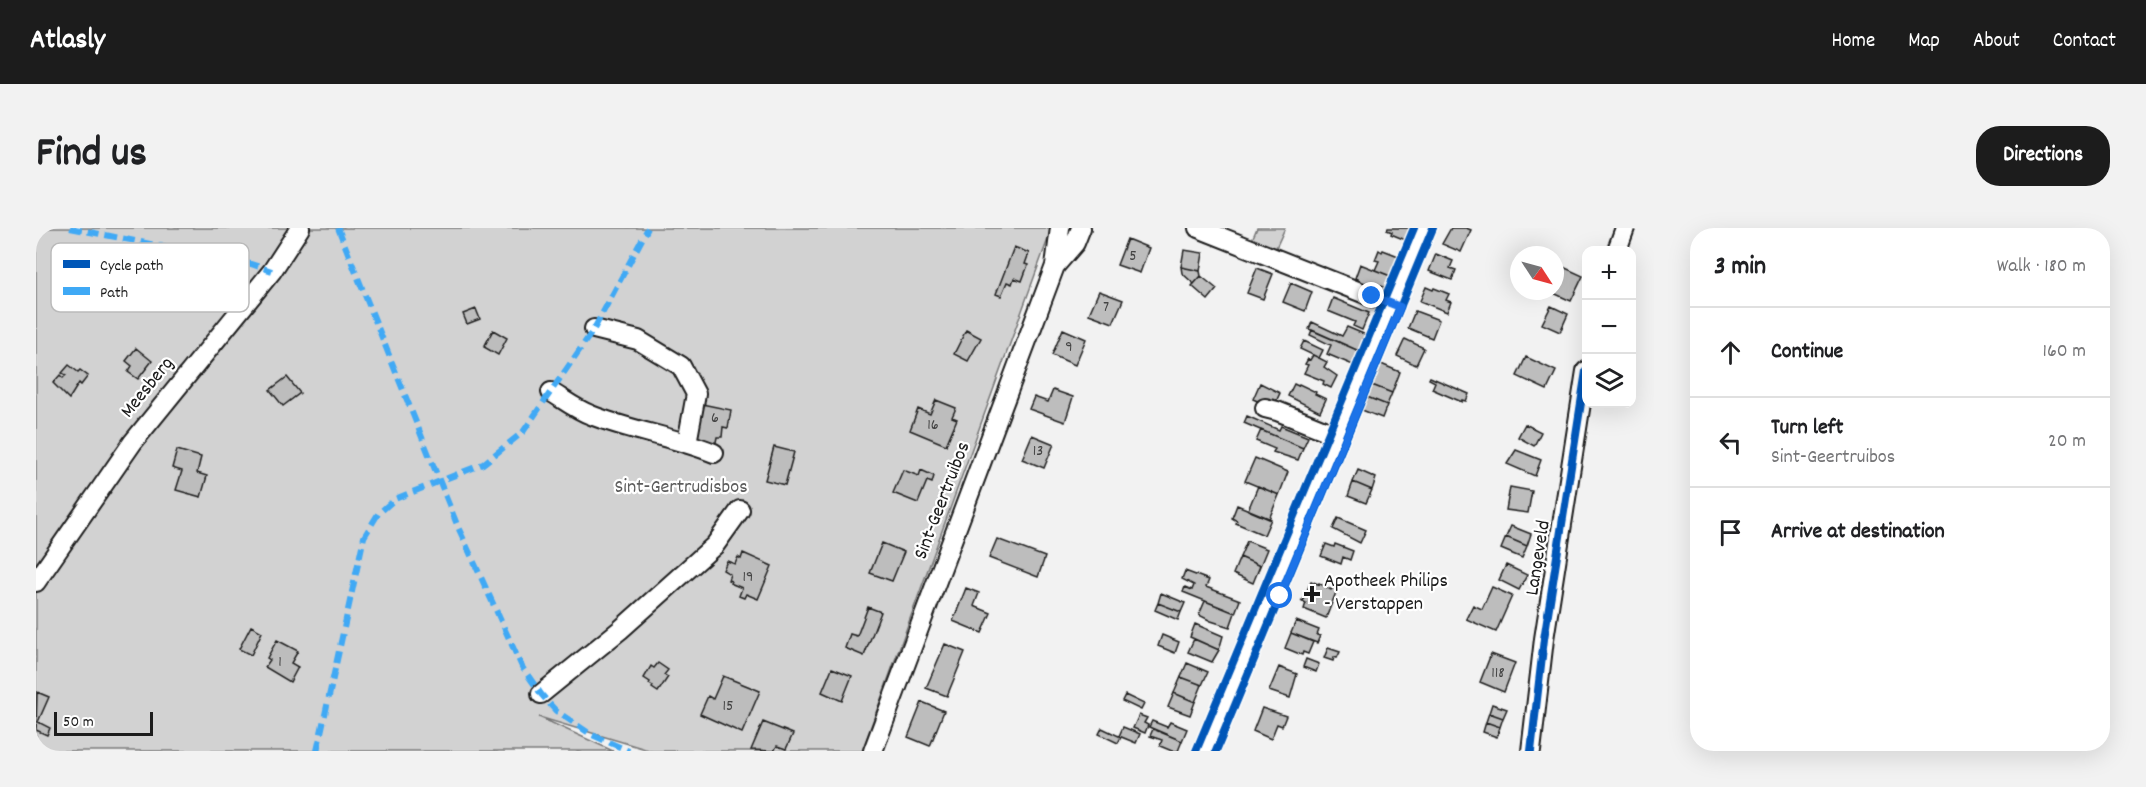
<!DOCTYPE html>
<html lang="en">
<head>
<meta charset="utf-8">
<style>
  :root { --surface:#fff; --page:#f2f2f2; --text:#202124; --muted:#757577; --line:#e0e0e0; --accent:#1c1c1c }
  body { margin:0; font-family:Dekko,sans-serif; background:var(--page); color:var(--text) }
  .controls { position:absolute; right:18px; top:18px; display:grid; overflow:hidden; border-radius:12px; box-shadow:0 6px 24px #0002 }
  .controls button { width:54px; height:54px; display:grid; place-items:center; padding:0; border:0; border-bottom:2px solid var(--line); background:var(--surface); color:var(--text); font:30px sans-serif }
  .compass { position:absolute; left:1474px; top:18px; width:54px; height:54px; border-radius:50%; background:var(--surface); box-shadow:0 6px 24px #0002; rotate:126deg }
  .scale { position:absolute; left:18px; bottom:15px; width:99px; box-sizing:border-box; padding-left:6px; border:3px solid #1c1c1c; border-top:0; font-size:16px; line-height:21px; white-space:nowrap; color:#1c1c1c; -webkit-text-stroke:4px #fff; paint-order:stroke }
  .stop { position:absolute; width:18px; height:18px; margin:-14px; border:4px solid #1a73e8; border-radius:50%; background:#fff }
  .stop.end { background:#1a73e8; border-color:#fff; box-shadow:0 2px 6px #0008 }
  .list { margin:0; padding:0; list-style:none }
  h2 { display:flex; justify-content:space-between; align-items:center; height:78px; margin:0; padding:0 24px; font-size:26px }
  h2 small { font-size:20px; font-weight:400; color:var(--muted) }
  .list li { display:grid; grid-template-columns:39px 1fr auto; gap:18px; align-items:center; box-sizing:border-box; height:90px; padding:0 24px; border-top:2px solid var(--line) }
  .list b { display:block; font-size:22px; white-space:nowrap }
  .list p { margin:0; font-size:20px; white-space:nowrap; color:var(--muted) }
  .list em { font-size:20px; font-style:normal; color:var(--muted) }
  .icon { flex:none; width:33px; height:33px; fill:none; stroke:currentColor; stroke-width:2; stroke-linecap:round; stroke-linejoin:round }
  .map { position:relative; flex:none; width:1618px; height:523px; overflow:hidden; border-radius:24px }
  header { display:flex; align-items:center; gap:36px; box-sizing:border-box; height:84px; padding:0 30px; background:var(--accent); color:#fff }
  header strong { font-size:28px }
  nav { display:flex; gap:33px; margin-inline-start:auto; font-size:21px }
  .intro { display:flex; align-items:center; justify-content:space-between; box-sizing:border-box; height:144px; padding:0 36px }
  h1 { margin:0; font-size:42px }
  .button { padding:15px 27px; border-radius:24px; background:var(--accent); color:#fff; font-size:21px; font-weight:700 }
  main { display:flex; gap:36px; padding:0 36px }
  aside { flex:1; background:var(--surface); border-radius:24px; box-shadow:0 6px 24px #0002 }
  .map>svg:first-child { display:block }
</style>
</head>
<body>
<header>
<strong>Atlasly</strong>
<nav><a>Home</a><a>Map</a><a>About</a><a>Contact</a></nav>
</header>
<div class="intro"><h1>Find us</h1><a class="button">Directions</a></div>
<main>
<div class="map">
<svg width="1618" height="523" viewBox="0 0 1618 523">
  <rect width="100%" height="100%" fill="#f2f2f2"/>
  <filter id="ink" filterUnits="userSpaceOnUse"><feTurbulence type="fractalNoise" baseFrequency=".0167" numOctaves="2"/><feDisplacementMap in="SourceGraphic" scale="12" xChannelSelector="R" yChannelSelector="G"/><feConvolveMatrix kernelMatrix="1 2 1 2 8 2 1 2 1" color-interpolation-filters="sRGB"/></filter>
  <g filter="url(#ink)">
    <path fill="#d2d2d2" stroke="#777" stroke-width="1.5" d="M0,0H1016L826,523H616L503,489L577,523H0Z
      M1221,0H1249L1238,24L1215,14Z"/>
    <path fill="#bdbdbd" stroke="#1c1c1c" stroke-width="1.5" d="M1352,0H1377L1372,13L1355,6L1356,4L1351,2Z
      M1415,0H1430L1435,2L1425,24L1406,16Z
      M1091,11L1113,20L1104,45L1081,37Z
      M978,19L993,25L989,36L992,37L986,53L978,50L976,56L971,54L965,68L960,66Z
      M1148,22L1167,25L1164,43L1145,39Z
      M1343,22L1346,24L1347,22L1365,29L1357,49L1339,42L1343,33L1339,32Z
      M1400,26L1417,33L1414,40L1420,42L1416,52L1393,43Z
      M1324,36L1357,49L1353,61L1342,57L1341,60L1321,53L1322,51L1319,50Z
      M1525,38L1547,48L1535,73L1513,63H1519V51Z
      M1145,39L1164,43L1165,48L1158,56L1146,45Z
      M1221,40L1237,46L1227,71L1211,65Z
      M1165,48L1181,61L1172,72L1156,58Z
      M1255,55L1276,64L1269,83L1247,74Z
      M1390,59L1397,62L1398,60L1413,66L1410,72L1415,74L1411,84L1384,73Z
      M1063,63L1087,72L1077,95L1053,86Z
      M1297,70L1333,85L1326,102L1317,98L1319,94L1292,83Z
      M1515,78L1532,86L1524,104L1506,96Z
      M440,81L444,91L431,96L427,86Z
      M1379,83L1403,92L1396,110L1372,100Z
      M1276,94L1306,108L1311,99L1330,107L1323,123L1273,101Z
      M1027,101L1050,111L1039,137L1016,127Z
      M457,102L471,110L462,127L448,119Z
      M930,102L945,110L932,133L918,126Z
      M1276,102L1323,123L1317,137L1291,126L1295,117L1274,107Z
      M1369,111L1388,120L1380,137L1361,128Z
      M1268,113L1287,122L1283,130L1264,121Z
      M100,120L116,133L102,151L92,144L96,138L90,133Z
      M1277,127L1291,134L1288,139L1301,148L1295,160L1287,156L1288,153L1268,145L1272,137L1269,136L1272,131L1274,132Z
      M1490,129L1520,143L1511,162L1481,148Z
      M1345,136L1364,144L1356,165L1336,157Z
      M33,137L42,144L44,142L52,148L45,157L43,155L33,171L17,155L24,147L27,150L30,147L26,145Z
      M251,149L264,165L247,178L234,162Z
      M1394,149L1433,166L1430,173L1426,172V174L1396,161L1399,154L1393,151Z
      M1224,155L1244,165L1237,180L1217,171Z
      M1258,156L1262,158L1263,156L1280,164L1279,166L1290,171L1284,184L1252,168Z
      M1336,157L1356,165L1351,177L1331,169Z
      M1017,162L1037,169L1029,194L993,181L998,169L1012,174Z
      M1331,169L1351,177L1346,190L1326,182Z
      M900,172L920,180L916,189L921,191L910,217L874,202L882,181L894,186Z
      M666,176L695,182L692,200L687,199L686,209H681L680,214L677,216L661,211Z
      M1211,188L1243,202L1245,198L1272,209L1267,220L1208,195Z
      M1489,196L1505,204L1498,218L1482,209Z
      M1225,202L1267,220L1262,232L1237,224L1239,221L1220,213Z
      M996,207L1018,216L1008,240L986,231Z
      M738,219L758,224L749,257L729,252Z
      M141,222L165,229L161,245L171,248L165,269L140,262L146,243L136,240Z
      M1480,222L1505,232L1499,248L1471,236Z
      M1219,230L1252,244L1243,267L1209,253Z
      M867,242L883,248L885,242L898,248L896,255L891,253L882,275L857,265Z
      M1322,242L1340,250L1336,262L1317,254Z
      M1317,254L1336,262L1330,275L1312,268Z
      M1222,258L1243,267L1233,291L1212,282Z
      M1474,259L1496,263L1492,285L1470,282Z
      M1201,277L1235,291L1228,307L1200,295L1201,293L1196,290Z
      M1302,290L1330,302L1324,315L1297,301Z
      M1475,298L1495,306L1491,318L1470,309Z
      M1470,309L1491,318L1486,330L1465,321Z
      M961,311L1009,329L1002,349L953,330Z
      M1211,313L1231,321L1224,338L1204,329Z
      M846,315L868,324L856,353L834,345Z
      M1290,316L1298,319L1299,316L1317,323L1314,332L1307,329L1305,336L1285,328Z
      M707,325L736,338L722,371L710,366L708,370L703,368L706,360L694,355L695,353L692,352L694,346L687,342L691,333L699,336L702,329L705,331Z
      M1204,329L1224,338L1217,355L1197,346Z
      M1470,337L1491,347L1483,362L1463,352Z
      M1149,343L1173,352L1170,359L1204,372L1199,385L1147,364L1149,359L1156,362L1158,357L1146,351Z
      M1275,353L1282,356L1283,355L1295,362L1296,360L1301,362L1290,390L1268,381L1270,375L1265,372L1267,373Z
      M1456,359L1476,368L1460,404L1430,391L1437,377L1446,381Z
      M930,360L943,365L938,378L955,385L946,405L917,393Z
      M1125,365L1149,375L1145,384L1122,375Z
      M1169,373L1199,385L1194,399L1175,393L1163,387Z
      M1122,375L1145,384L1142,392L1119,382Z
      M832,379L845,384L828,428L809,420L814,406L821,408Z
      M1260,393L1283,402L1281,407L1284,408L1281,415L1255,405Z
      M1159,396L1187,408L1183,422L1154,409Z
      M215,398L226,404L215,427L203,421Z
      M1255,405L1277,414L1272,426L1267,424L1266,427L1249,420Z
      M1126,407L1143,414L1139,425L1122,418Z
      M1158,411L1183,422L1176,434L1152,424Z
      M241,412L262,423L255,435L262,439L254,454L229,439L234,432L231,430Z
      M909,416L929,424L911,468L890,460Z
      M1292,420L1304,424L1301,430L1298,429L1297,433L1288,430Z
      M1455,426L1479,435L1468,464L1444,454Z
      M1270,431L1283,436L1280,444L1267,439Z
      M622,435L632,442L628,447L632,449L622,464L616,460L617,458L613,456L614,454L608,450L615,438L618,440Z
      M1151,435L1172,444L1166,457L1145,449Z
      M1243,439L1261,446L1254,470L1233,463Z
      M796,440L816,448L806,473L786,464Z
      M687,448L724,463L706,505L664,486L672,468L677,471Z
      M1145,449L1166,457L1159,474L1138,465Z
      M1,464L13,469L2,494L14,500L11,507L0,502Z
      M1138,465L1159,474L1154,487L1132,479Z
      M1089,467L1108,476L1105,482L1086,473Z
      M886,474L908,483L894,518L872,509Z
      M1456,476L1471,481L1467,490L1453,485Z
      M1226,480L1250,488L1246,498L1241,496L1235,511L1217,503Z
      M1453,485L1467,490L1464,499L1450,494Z
      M1103,487L1111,490L1108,495L1112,497L1109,505L1097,500Z
      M1116,493L1131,499L1134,494L1151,501L1146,513L1113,499Z
      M727,494L757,506L750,521L741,518L738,523L715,522Z
      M1450,494L1464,499L1461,509L1447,504Z
      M1087,499L1104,506L1100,515L1083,508Z
      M1066,500L1085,509L1082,515L1063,506Z
      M1117,501L1146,513L1142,523H1136L1124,518L1126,512L1114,508Z"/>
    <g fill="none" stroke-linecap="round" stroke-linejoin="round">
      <defs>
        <path id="minor" d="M1162,0L1357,77
          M1581,22L1589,0
          M1019,38L1039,15L1045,0
          M558,101L602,112L645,138L660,166L651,215
          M515,164C528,172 541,182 555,187C595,203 639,209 678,225
          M1229,180L1241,183L1301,207
          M0,354L97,214L236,43L264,0
          M505,466L584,402L679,317L704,282
          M837,523L1019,38L1024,0
          M1171,523L1388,0
          M1495,523L1508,411L1550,143"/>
      </defs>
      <use href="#minor" stroke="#1c1c1c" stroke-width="22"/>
      <use href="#minor" stroke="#fff" stroke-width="18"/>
      <path stroke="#3fa9f5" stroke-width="6" stroke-dasharray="12 6" stroke-linecap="butt" d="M34,0L215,36L236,43
        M302,0L422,299L486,439L505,466L520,483L556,507L593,523
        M281,523L328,309L342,286L359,271L447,236L487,204L558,101L612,0"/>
      <defs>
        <path id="cycleway" d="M1160,523L1378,0
          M1180,523L1397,0
          M1495,523L1508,411L1550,143"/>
      </defs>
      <use href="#cycleway" stroke="#fff" stroke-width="11"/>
      <use href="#cycleway" stroke="#0057b8" stroke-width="8"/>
    </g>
  </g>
  <g fill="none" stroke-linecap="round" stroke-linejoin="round" filter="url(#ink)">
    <path stroke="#1a73e8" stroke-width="8" d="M1244,368L1364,79L1336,68"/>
  </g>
  <path fill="#1c1c1c" stroke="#fff" stroke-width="2" d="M1273 357h6v6h6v6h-6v6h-6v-6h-6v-6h6z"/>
  <g text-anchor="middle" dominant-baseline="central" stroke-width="4.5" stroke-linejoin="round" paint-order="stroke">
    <g font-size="16" fill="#444">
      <text x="1097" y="28">5</text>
      <text x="1070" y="79">7</text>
      <text x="1033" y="119">9</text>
      <text x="679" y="190">6</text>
      <text x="897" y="197">16</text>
      <text x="1002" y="223">13</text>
      <text x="712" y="349">19</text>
      <text x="244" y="434">1</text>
      <text x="1462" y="445">118</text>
      <text x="692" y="478">15</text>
    </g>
    <g font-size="20" fill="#1c1c1c" stroke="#fff">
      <text transform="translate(112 160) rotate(-51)">Meesberg</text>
      <text transform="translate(907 273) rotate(-69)">Sint-Geertruibos</text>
      <text transform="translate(1503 330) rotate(-81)">Langeveld</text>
    </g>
    <g font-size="20" fill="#5c5c5c" stroke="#fff">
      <text x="645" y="260">Sint-Gertrudisbos</text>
    </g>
    <g font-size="20" fill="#1c1c1c" stroke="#fff" text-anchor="start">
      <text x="1288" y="354">Apotheek Philips<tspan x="1288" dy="23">- Verstappen</tspan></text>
    </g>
  </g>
  <rect x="15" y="15" width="198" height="69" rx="9" fill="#fff" stroke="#bbb" stroke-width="1.5"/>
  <rect x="27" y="32" width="27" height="8" fill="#0057b8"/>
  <rect x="27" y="59" width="27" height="8" fill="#3fa9f5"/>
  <g font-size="16" fill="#1c1c1c">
    <text x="64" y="42">Cycle path</text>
    <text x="64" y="69">Path</text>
  </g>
</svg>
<div class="controls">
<button>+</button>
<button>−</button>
<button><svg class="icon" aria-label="layers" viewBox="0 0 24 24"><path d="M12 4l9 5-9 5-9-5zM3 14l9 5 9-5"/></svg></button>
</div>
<svg class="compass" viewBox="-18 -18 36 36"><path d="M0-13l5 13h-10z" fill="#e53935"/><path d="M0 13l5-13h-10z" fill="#757577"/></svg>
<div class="scale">50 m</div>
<div class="stop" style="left:1244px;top:368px"></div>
<div class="stop end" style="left:1336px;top:68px"></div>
</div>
<aside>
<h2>3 min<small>Walk · 180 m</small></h2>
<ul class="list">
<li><svg class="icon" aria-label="ahead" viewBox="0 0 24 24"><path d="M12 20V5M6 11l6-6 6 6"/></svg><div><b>Continue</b></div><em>160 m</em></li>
<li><svg class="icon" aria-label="left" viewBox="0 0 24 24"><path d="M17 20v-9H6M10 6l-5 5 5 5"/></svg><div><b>Turn left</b><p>Sint-Geertruibos</p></div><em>20 m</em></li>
<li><svg class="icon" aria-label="arrive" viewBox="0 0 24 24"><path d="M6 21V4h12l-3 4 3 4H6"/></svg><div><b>Arrive at destination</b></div></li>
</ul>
</aside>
</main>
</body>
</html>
